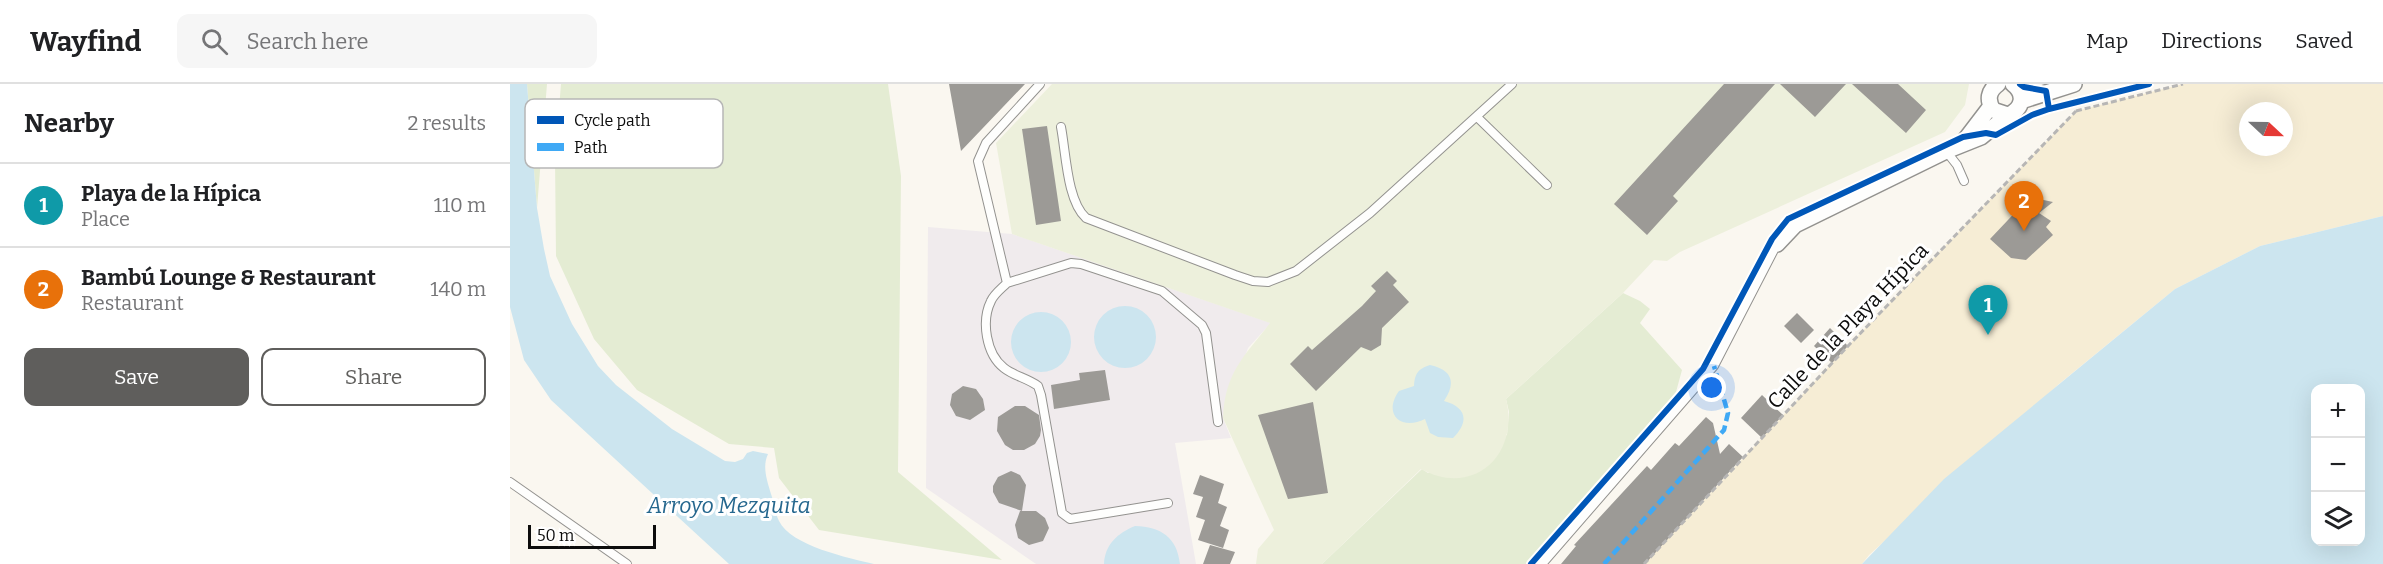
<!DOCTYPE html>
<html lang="en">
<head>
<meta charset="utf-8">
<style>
  :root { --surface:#fff; --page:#f6f6f6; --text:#202124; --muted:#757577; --line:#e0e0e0; --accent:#5f5e5c }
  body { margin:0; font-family:Bitter,serif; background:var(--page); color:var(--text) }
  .controls { position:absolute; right:18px; bottom:18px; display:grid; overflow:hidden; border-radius:12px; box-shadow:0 6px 24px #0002 }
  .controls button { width:54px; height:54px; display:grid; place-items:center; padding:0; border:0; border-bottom:2px solid var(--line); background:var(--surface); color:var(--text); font:30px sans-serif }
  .compass { position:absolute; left:1729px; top:18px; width:54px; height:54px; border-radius:50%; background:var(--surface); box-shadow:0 6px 24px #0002; rotate:112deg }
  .scale { position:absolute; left:18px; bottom:15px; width:128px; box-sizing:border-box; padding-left:6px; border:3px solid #0c0c0c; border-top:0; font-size:16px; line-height:21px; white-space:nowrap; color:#0c0c0c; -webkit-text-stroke:4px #fff; paint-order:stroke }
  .you { position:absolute; left:1202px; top:304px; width:21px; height:21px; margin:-15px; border:4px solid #fff; border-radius:50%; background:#1a73e8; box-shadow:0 0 0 9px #1a73e833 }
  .badge { display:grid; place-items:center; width:39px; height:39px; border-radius:50%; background:var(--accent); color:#fff; font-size:20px; font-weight:700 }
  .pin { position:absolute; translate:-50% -50px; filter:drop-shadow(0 2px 3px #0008) }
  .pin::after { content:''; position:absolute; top:32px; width:21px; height:18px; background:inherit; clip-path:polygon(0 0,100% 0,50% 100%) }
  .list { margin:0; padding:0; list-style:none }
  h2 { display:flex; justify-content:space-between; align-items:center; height:78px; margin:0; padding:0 24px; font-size:26px }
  h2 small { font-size:20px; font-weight:400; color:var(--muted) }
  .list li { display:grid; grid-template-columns:39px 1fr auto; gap:18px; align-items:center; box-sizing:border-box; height:84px; padding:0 24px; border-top:2px solid var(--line) }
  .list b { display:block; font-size:22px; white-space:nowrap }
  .list p { margin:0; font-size:20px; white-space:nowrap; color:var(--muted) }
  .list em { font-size:20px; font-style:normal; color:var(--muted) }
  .actions { display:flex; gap:12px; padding:18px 24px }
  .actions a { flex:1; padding:14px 0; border:2px solid var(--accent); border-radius:12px; text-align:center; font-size:21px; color:var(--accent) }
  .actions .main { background:var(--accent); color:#fff }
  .icon { flex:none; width:33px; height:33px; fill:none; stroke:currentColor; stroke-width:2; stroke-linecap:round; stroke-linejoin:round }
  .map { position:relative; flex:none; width:1873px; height:480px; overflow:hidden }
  header { display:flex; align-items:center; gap:36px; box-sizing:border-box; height:84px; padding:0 30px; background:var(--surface); border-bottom:2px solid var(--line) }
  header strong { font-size:28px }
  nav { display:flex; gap:33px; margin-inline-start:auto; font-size:21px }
  .search { width:420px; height:54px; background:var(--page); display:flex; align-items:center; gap:15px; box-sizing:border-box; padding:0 21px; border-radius:12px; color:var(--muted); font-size:22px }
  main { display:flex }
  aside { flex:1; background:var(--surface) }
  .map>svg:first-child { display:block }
</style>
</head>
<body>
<header>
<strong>Wayfind</strong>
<div class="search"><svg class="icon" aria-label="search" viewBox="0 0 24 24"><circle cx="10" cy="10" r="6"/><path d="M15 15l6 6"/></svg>Search here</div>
<nav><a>Map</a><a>Directions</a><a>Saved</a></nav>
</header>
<main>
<aside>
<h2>Nearby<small>2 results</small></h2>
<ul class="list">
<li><span class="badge" style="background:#0f9aa8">1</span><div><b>Playa de la Hípica</b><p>Place</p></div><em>110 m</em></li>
<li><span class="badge" style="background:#e8710a">2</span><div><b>Bambú Lounge &amp; Restaurant</b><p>Restaurant</p></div><em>140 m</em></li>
</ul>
<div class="actions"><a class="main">Save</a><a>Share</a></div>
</aside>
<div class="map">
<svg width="1873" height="480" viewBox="0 0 1873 480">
  <rect width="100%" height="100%" fill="#faf7f0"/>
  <path fill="#f0ebed" d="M418,143L502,150L761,239L738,264L713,334L721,354L665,359L686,480H526L416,404Z"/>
  <path fill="#e4ecd3" d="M17,0H37L27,124Z
    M51,0H378L391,92L388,388L492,476L309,446L269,394L264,364L219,360L127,306L84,255L46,172L45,74Z
    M1113,209L1130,217L1140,225L1130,239L1172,286L1166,308L1019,480H812L912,385L918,389L997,351L999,328L996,315Z"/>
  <path fill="#f6edd5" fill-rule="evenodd" d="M1673,0H1873V132L1750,162L1665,205L1549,300L1359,471L1352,480H1134L1338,262L1566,27ZM1738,27H1774V63H1738Z"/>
  <path fill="#edf0dc" d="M542,0H1459L1455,21L1435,48L1170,168L1157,177L1144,176L1113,209L996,315C1010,370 964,414 911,385L812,480H746L748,465L764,446L713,334C715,288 734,273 760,239L502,150L486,59Z"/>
  <path fill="#cce5ef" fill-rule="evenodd" d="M0,0H17L27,124L34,165L40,192L62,240L88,282L106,301L162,345L215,377L225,378L233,375L237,369L243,367L258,370C252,383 257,396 261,410C264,418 265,429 269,437C281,462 339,474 364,480H219L41,316L14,276L0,223Z
    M1873,132V480H1352L1434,395L1665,205L1750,162ZM1806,304H1850V458H1806Z
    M584 253a31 31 0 1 1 62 0a31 31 0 1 1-62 0Z
    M501 258a30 30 0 1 1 60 0a30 30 0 1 1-60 0Z
    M920,281C943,286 946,299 934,317C956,323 960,337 943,354L928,353L920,349L915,335C892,347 872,331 889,307L904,302C905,289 908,285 920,281Z
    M625,442C651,443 667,453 670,480H594C595,460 608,449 625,442Z"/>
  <path fill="#9c9a96" d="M439,0H515L451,67Z
    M1214,0H1265L1163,112L1168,117L1137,151L1104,120Z
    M1270,0H1336L1305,33Z
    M1342,0H1388L1416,26L1396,49Z
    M537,42L551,137L526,141L512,45Z
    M1524,114L1543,118L1529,129L1541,137L1536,143L1543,151L1516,176L1501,174L1480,155L1515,118L1519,119Z
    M877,187L887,197L883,201L899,218L872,244L871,261L861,267L851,263L806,307L780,280L798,262L802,266L852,222L866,207L861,202Z
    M1287,229L1304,246L1291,259L1274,242Z
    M1320,244L1338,262L1322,279L1304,262Z
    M595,286L600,316L544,325L541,301L570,296L569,289Z
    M453,302L466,305L473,315L475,326L460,336L446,332L440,321L442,310Z
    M1252,311L1273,331L1252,354L1231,334Z
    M803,318L818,409L778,415L748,331Z
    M505,322H515L529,331L531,346L530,352L525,360L514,366H503L495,361L487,347L488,333Z
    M1196,333L1203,339L1210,370L1219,360L1233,373L1135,480H1051L1066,462L1064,461L1137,382L1141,386L1165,359L1169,362Z
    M501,387L510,391L516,401L512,427L489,419L483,408V402L488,393Z
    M690,391L714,400L708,419L717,423L710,442L719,446L713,464L688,456L695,436L686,433L693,413L683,410Z
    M510,427H526L535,434L539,444L533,457L519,461L508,454L505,441Z
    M700,461L725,468L720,480H693Z"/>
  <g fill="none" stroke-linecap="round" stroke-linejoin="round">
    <defs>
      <path id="service" d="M530,0L476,59L468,77L497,199C491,205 484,210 481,217C471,237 476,270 494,284C504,292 517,294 528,302L531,311L552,429L560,435L658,419
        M967,33L1037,101
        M551,43C556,69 557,117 576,134L725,191L743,197L758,198L786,187L860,129L1002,0
        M1436,67L1447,81L1454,97
        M497,199L561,179L571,180L652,207L692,241L696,249L708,338
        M0,398L117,480
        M1032,480L1204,282L1267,160"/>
      <path id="minor" d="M1488,0C1478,7 1477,16 1483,26L1498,31C1513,25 1516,10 1503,0
        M1511,17L1564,0
        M1452,60L1481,22
        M1267,160L1285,141L1436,67L1471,53L1498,31"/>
    </defs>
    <use href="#service" stroke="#93928f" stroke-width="10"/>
    <use href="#minor" stroke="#93928f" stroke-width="18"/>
    <path stroke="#b7b6b5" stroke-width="3" stroke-dasharray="6 3" stroke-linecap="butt" d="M1566,27L1673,0
      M1134,480L1338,262L1566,27"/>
    <use href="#service" stroke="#fefefd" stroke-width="8"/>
    <use href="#minor" stroke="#fefefd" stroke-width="15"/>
    <path stroke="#3fa9f5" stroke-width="4.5" stroke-dasharray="9 4.5" stroke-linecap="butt" d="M1094,480L1214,346L1218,329L1204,282"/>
    <defs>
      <path id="cycleway" d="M1510,0L1514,3L1536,7L1539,25L1639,0
        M1021,480L1193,285L1262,155L1278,135L1453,53L1476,49L1486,51L1522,31L1539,25"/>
    </defs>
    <use href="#cycleway" stroke="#fff" stroke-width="10"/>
    <use href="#cycleway" stroke="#0057b8" stroke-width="6"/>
  </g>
  <g text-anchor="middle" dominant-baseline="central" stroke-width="6" stroke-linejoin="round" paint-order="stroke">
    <g font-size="21" fill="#0c0c0c" stroke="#fff">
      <text transform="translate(1338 242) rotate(-46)">Calle de la Playa Hípica</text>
    </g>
    <g font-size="22" font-style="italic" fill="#25678e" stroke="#fff">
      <text x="219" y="421">Arroyo Mezquita</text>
    </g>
  </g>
  <rect x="15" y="15" width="198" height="69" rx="9" fill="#fff" stroke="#b6b6b6" stroke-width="1.5"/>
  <rect x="27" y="32" width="27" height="8" fill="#0057b8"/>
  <rect x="27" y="59" width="27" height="8" fill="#3fa9f5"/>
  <g font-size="16" fill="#0c0c0c">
    <text x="64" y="42">Cycle path</text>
    <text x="64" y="69">Path</text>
  </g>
</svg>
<div class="controls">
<button>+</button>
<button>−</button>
<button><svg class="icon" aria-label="layers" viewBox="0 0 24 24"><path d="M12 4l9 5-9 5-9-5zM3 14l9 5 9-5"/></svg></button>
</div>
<svg class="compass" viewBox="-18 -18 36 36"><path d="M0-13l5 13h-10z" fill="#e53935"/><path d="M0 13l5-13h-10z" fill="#757577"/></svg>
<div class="scale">50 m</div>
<div class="you"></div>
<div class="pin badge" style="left:1478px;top:251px;background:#0f9aa8">1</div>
<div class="pin badge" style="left:1514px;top:147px;background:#e8710a">2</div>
</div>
</main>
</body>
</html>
